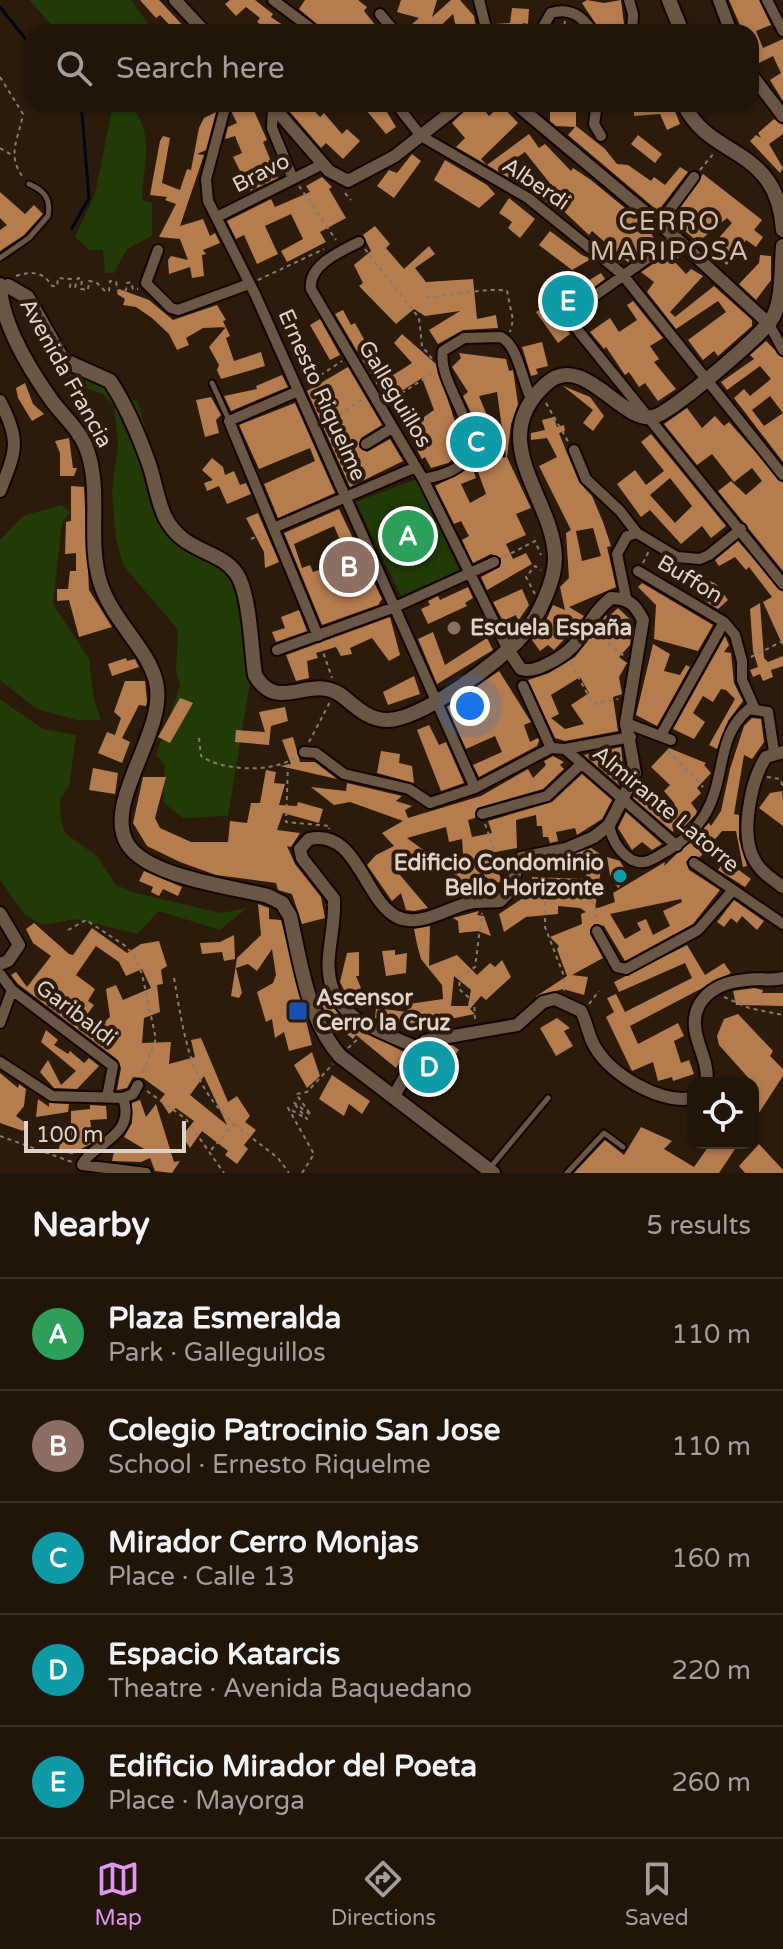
<!DOCTYPE html>
<html lang="en">
<head>
<meta charset="utf-8">
<style>
  :root { --surface:#211408; --page:#2d2116; --text:#f1f3f6; --muted:#a29e9c; --line:#3e3329; --accent:#de98f2 }
  body { margin:0; font-family:"Varela Round",sans-serif; background:var(--page); color:var(--text) }
  .controls { position:absolute; right:24px; bottom:24px; display:grid; overflow:hidden; border-radius:16px; box-shadow:0 2px 6px #0004 }
  .controls button { width:72px; height:72px; display:grid; place-items:center; padding:0; border:0; border-bottom:2px solid var(--line); background:var(--surface); color:var(--text); font:40px sans-serif }
  .scale { position:absolute; left:24px; bottom:20px; width:162px; box-sizing:border-box; padding-left:8px; border:4px solid #dfd3c9; border-top:0; font-size:22px; line-height:28px; white-space:nowrap; color:#dfd3c9; -webkit-text-stroke:6px #2c1b0b; paint-order:stroke }
  .you { position:absolute; left:470px; top:706px; width:28px; height:28px; margin:-20px; border:6px solid #fff; border-radius:50%; background:#1a73e8; box-shadow:0 0 0 12px #1a73e833 }
  .badge { display:grid; place-items:center; width:52px; height:52px; border-radius:50%; background:var(--accent); color:#fff; font-size:26px; font-weight:700 }
  .pin { position:absolute; translate:-50% -50%; border:4px solid #fff; box-shadow:0 2px 8px #0006 }
  .list { margin:0; padding:0; list-style:none }
  h2 { display:flex; justify-content:space-between; align-items:center; height:104px; margin:0; padding:0 32px; font-size:34px }
  h2 small { font-size:26px; font-weight:400; color:var(--muted) }
  .list li { display:grid; grid-template-columns:52px 1fr auto; gap:24px; align-items:center; box-sizing:border-box; height:112px; padding:0 32px; border-top:2px solid var(--line) }
  .list b { display:block; font-size:30px; white-space:nowrap }
  .list p { margin:0; font-size:26px; white-space:nowrap; color:var(--muted) }
  .list em { font-size:26px; font-style:normal; color:var(--muted) }
  .icon { flex:none; width:44px; height:44px; fill:none; stroke:currentColor; stroke-width:2; stroke-linecap:round; stroke-linejoin:round }
  .map { position:relative; flex:none; width:783px; height:1173px; overflow:hidden }
  .search { position:absolute; background:var(--surface); box-shadow:0 2px 6px #0004; left:24px; right:24px; top:24px; height:88px; display:flex; align-items:center; gap:20px; box-sizing:border-box; padding:0 28px; border-radius:24px; color:var(--muted); font-size:30px }
  .sheet { height:664px; background:var(--surface) }
  nav { display:flex; justify-content:space-around; align-items:center; box-sizing:border-box; height:112px; border-top:2px solid var(--line); background:var(--surface); font-size:22px; color:var(--muted) }
  nav a { display:grid; justify-items:center; gap:4px }
  nav .on { color:var(--accent) }
  .map>svg:first-child { display:block }
</style>
</head>
<body>
<div class="map">
<svg width="783" height="1173" viewBox="0 0 783 1173">
  <rect width="100%" height="100%" fill="#2c1b0b"/>
  <path fill="#213a06" d="M29,0H131L154,32H58Z
    M113,104H136L134,110C154,137 144,164 142,196L143,201L152,203V236L127,249L114,273H105L103,250H90L75,237L95,194Z
    M26,307L75,371L138,402L173,529L239,576L243,645L250,682L228,816L183,818L163,802L165,765L156,755L180,686L176,671L178,630L123,565L116,539L112,492L118,444L114,407L103,394L71,383L45,346Z
    M417,479L459,570L401,596L356,502Z
    M61,505L70,512L62,522L53,604L89,659L94,700L101,720H77L37,709L0,680V540L23,516Z
    M0,699L43,729L76,735L69,786L60,799L61,821L66,834L97,856L115,884L132,892L221,913L247,908L220,930L159,911L137,934L76,919L42,925L24,914L0,880Z"/>
  <g fill="none" stroke-linecap="round" stroke-linejoin="round">
    <path stroke="#000714" stroke-width="3" d="M0,7L32,47
      M72,228L89,198L82,113L76,104"/>
  </g>
  <path fill="#b57c4e" fill-rule="evenodd" d="M140,0H159L189,32H176L160,15L156,18Z
    M230,0H255L273,14L271,17L293,32H272L257,22L260,18L246,7L236,16L225,4Z
    M305,0H358L367,7L364,11L381,32H326L299,9Z
    M401,0H437L432,17L451,0H460L474,16L476,28L457,32L453,14L434,32H403L419,18L397,12Z
    M587,0L604,3L621,0L624,24L616,27L619,32H601L582,3Z
    M729,0H759L771,25L756,31L763,48L783,39V101L770,80L781,73L773,56L757,64L751,51V32H743Z
    M512,8L529,9L528,24L523,23V32H495L493,24L510,23Z
    M234,104H251L267,140L263,142L278,178L250,191L233,157L242,153L235,136L225,139L228,127L237,123L232,113Z
    M283,104H290L296,110L308,104L320,117L324,113L342,134L347,129L360,141L343,159L326,143L321,148Z
    M361,104H388L385,109L396,127L386,134Z
    M479,104L489,116L501,105L518,123L481,159L487,165L529,134L539,148L545,144L571,171L573,168L591,180L648,227L656,243L628,262L592,231L589,235L554,202L550,205L520,182L525,175L556,191L525,152L506,165L519,172L511,179L456,147L465,138L452,123L471,104Z
    M550,104H576V126L605,149L617,164L628,165L651,181L654,177L665,185L680,167L688,172L658,211L568,135L575,127L556,126L550,121Z
    M634,104H672L680,124L667,130L660,114L634,116Z
    M216,112L206,150L197,154L204,155L180,226L203,219L210,236L215,233L220,243L203,250L206,254L202,255L204,276L192,278L190,267L169,274L168,260L171,256L188,260L180,239L159,237L176,204L165,200L167,197L150,195L160,141L163,136L170,138L162,183L180,190L187,169L191,170L199,128L204,118Z
    M774,119L783,125V134L769,144L783,168L780,173L750,141L756,135L761,138L758,133Z
    M638,135L662,154L655,163L631,144Z
    M412,154L421,161L394,198L377,186L389,170L397,173Z
    M445,160L487,185L495,194L479,208L434,180Z
    M703,174L762,220L754,230L763,237L756,247L746,240L727,265L708,250L732,223L727,218L698,242L672,220Z
    M322,177L332,187L329,189L346,218L320,232L326,242L287,262L281,251L303,239L291,214L265,226L278,254L257,264L244,235L236,239L227,221L271,199L275,207L310,192L306,186Z
    M0,192L25,214L34,205L43,214L24,235L0,251V230L7,225L0,218Z
    M509,198L535,219L520,238L508,228L512,222L499,213Z
    M375,226L390,244L386,248L404,269L429,246L435,254L415,268L426,282L473,279L477,319L496,315L498,328L463,330L438,344L429,330L460,311L425,316L414,309L396,324L359,286L363,283L354,265L371,251L363,235Z
    M550,231L582,255L591,259L572,270L539,245Z
    M674,250L679,257L674,261L686,274L691,269L703,276L670,312L675,317L714,286L752,320V326L718,356L714,351L703,360L688,340L726,312L718,301L676,329L647,292L654,282L641,272Z
    M760,255L771,256V280L756,300L739,284L759,263Z
    M601,273L605,279L558,314L570,334L558,343L536,312Z
    M119,289L149,300L173,320L217,305L226,320L223,321L230,336L226,338L234,361L261,352L265,366L221,379L217,370L219,365L209,347L226,327L203,328L186,338L189,345L177,350L169,334L152,318L136,307L123,305L125,299L117,294Z
    M633,301L663,338L650,346L659,359L654,362L676,389L658,401L645,383L639,387L629,372L625,375L606,347L604,349L590,332L610,318L619,332L637,320L627,305Z
    M343,310L351,325L355,323L370,350L375,347L380,357L376,360L387,379L412,363L394,343L402,334L436,364L462,443L450,444L458,455L448,463L431,468L425,457L422,459L392,404L389,405L335,314ZM422,378L434,410L414,424L397,394Z
    M320,319L340,355L330,360L310,325Z
    M766,341L783,358V462L734,398L744,389L750,396L771,379L760,366L727,390L721,382L754,359L750,355ZM770,396L783,413L764,426L752,410Z
    M542,342L548,366L536,369L538,374L531,376L522,347Z
    M459,353L506,359L509,371L513,370L518,404L511,424L507,457L531,508L516,514L526,535L506,544L513,559L526,553L532,564L487,590L481,577L500,567L501,558L491,554L473,563L462,540L469,536L461,521L454,524L435,486L472,467L476,478L461,484L470,503L486,494L478,472L494,465L490,456L496,440L503,458L506,457L497,392L479,396L488,418L476,423L463,396L468,392L452,367L461,358Z
    M348,367L382,425L361,438L359,447L367,452L390,439L403,461L350,487L307,391Z
    M282,375L288,387L231,411L224,396L257,389L256,386Z
    M25,383L33,404L44,414L32,421L18,398L16,388Z
    M563,386L590,397L604,416L593,431L583,423L593,410Z
    M211,397L221,415L216,420L219,433L205,437L196,400Z
    M295,403L335,493L278,518L264,484L315,461L310,448L259,469L239,425Z
    M687,408L702,428L715,416L724,426L729,422L783,483V571L718,491L731,481L746,495L762,481L752,468L734,482L712,454L697,465L664,424Z
    M554,417L557,427L564,425L565,431L559,433L567,453L579,482L592,496L603,522L611,546L607,547L616,587L569,607L584,616L575,628L554,650L548,645L540,651L532,640L542,629L553,605L565,610L560,587L569,578L566,533L571,530L539,466L557,457L547,438L531,440V433L545,430L542,420ZM593,528L601,556L582,561L576,531Z
    M651,434L726,526L711,538L702,526L681,544L650,510L641,517L617,484L635,470L646,485L664,471L641,442ZM670,478L692,506L675,523L650,495Z
    M69,438L73,468H77L74,476H60V453L55,441Z
    M212,458L223,467L225,475L234,471L240,485L246,483L251,494L227,504L219,486L207,491L204,483L213,480L202,470Z
    M71,486L84,487L89,590L112,627L79,637L69,600L57,601V589H68L70,571H76V553L65,554L66,522L71,521Z
    M339,509L382,599L378,605L322,625L284,533ZM334,526L348,559L313,572L310,565L302,568L294,544Z
    M258,513L279,562L265,568L264,552L246,518Z
    M738,541L783,592V646L763,602L772,597L749,567L746,570L735,557L719,566L715,560Z
    M688,574L706,584L710,581L716,584L728,600L718,609L705,601L707,598L696,584L692,590L683,585Z
    M642,583L713,625L698,651L654,639L656,605L638,587Z
    M468,587L473,598L465,603L467,606L428,624L421,609L430,605L428,601L438,596L440,600Z
    M522,589L529,605L518,621L516,615L503,621L493,602Z
    M760,603L764,658L768,662L783,656V666L771,670L773,677L763,681L760,674L753,677L750,670L758,667L753,651L750,609Z
    M618,608L633,622L630,645L619,657L627,663L619,677L622,694L613,697L618,731L565,741L555,738L528,680L549,673L575,657L606,615L608,617ZM580,677L589,693L571,705L584,724L565,729L551,718L559,714L551,695Z
    M299,610L307,631L276,642L272,632L285,628L281,617Z
    M390,617L400,655L389,661L372,638L350,648L352,654L341,656L336,647L316,653L318,658L307,661L309,678L296,681L286,655Z
    M433,632L445,665L487,638L493,650L437,684L418,639Z
    M725,636L729,645L724,652L731,653L734,683L743,701L728,721L717,749L709,745L735,699L726,690L721,689L713,702L703,696L693,713L705,722L694,739L673,729Z
    M653,644L670,654L664,671L680,675L686,665L690,667L657,726L636,715Z
    M126,658L127,661L135,659L139,667L112,676L108,664Z
    M499,671L531,722L524,725L530,742L538,738L539,741L537,746L479,777L473,765L502,752L495,736L466,749L447,707Z
    M414,676L420,694L388,705L383,692Z
    M125,681H145L147,701L146,706L139,705L122,738L130,742L122,763L98,753L107,732L115,735L121,718L114,712Z
    M180,698L193,703L170,743L158,737Z
    M285,707L288,721L271,726L269,745L235,742L236,730L265,732L259,712Z
    M752,718L761,719L764,742L752,759L744,755L734,814L739,815V839L747,866L743,867L736,831H722L700,857L691,856L686,862L689,870L720,890L693,924L625,961L604,926L594,924L590,934L603,958L572,975L588,977L584,995L563,989L535,997L567,976L557,949L559,946L550,937L582,924L581,914L586,912L580,908L558,906V914L526,917L504,932L499,914L532,892H518L522,880L532,882V877L585,879L592,858L563,868L564,872L557,874L556,870L549,872L548,862L591,848L603,856L595,909L615,902L613,893L665,862L664,866L709,823L711,826L721,811L730,769L744,726ZM681,899L682,902L663,911L670,926L653,935L646,919L637,923L641,930L625,939L610,914Z
    M429,725L439,745L446,742L464,783L441,791L417,730Z
    M293,737L300,762H315L337,779L280,766L291,764L282,740Z
    M621,747L624,776L619,785L584,755Z
    M669,748L706,763L704,765L711,773L697,788L701,793L691,803L697,811L696,814L682,829L675,822L673,832L633,798L640,784L652,794L647,799L663,816L675,804L664,791L670,785L651,767Z
    M381,751L400,754L399,763L412,766L414,783L377,773Z
    M553,756L564,762L560,765L564,769L543,789L477,808L475,818L468,820L472,837L492,833L488,821L552,802L582,774L612,800L602,819L577,835L575,828L556,832L558,841L550,843L548,837H543L542,826H537L536,815L516,820L517,848L490,853L502,881L490,886L487,877L472,882L475,893L461,896L458,884L454,885V870L464,868L462,839L449,842L446,827L407,838L426,852L408,860L402,854L394,868L428,908L414,911L406,910L401,893L392,901L367,865L376,855L394,846L382,833L403,821L350,802L334,805L311,787L346,791L347,783L402,796L396,801L412,806L405,810L408,818L481,796L528,769L533,778L546,765L544,761Z
    M93,768L118,773L115,794L89,790Z
    M266,770L276,772L274,783L285,784L279,805L297,806L298,802L323,809L319,823L283,813L277,830L300,833L291,847L287,846L295,864L321,897L325,918L302,924L292,894L278,890L276,883L216,875L180,862L147,846L133,823L143,777H166L155,818L160,828L191,842H228L230,821L247,823L251,803H260Z
    M782,791L783,800V826L759,808L770,793Z
    M626,812L662,844L652,850L642,842L632,850L618,828Z
    M607,857L620,861L629,877L618,888L610,875Z
    M725,860L751,879L745,887L718,870Z
    M144,871L182,887L178,896L163,889L159,896L151,892L153,887L139,881Z
    M734,900L764,921L757,930L742,916L737,923L731,918L724,927L717,922Z
    M258,904L269,908V919L281,920L312,1045L289,1051L284,1032L275,1038L272,1019L266,1022L257,992L273,983L276,975L272,949L257,971L248,964L236,968L242,993L239,998L231,996L237,958L261,935Z
    M479,911L477,915L484,916L491,936L478,931L459,933L458,921L453,918Z
    M34,923L69,954L73,955L92,928L127,953L141,944L159,941L167,966L161,970L163,984L157,985L160,1012L144,1018L142,1043L171,1042L169,1064L195,1057L191,1040L201,1038L228,1102L237,1096L250,1116L245,1122L256,1130L244,1145L248,1149L237,1164L225,1155L228,1151L202,1131L190,1148L182,1136L194,1121L176,1108L169,1114L160,1100L165,1094L143,1078L133,1077L127,1088L117,1090L121,1068L118,1060L18,984L11,975L16,972L27,987L51,956L33,943L26,929ZM96,946L119,962L126,976L142,969L151,988L123,1000L116,985L106,989L110,1017L100,1026L86,1016L94,1005L88,1001L95,989L76,975ZM204,1076L227,1125L190,1095Z
    M430,926L429,966L457,955L477,975L490,963L495,967L502,960L511,977L486,1000L481,996L470,1009L475,1014L420,1025L375,1018L376,1008L407,1012L409,1004L443,999L442,985L421,959L417,944L414,929ZM454,976L471,990L468,1006H451Z
    M234,935L235,959L224,961L222,952L202,954L200,943L220,942Z
    M687,945L705,975L724,963L731,973L630,1026L638,1044L678,1023L684,1036L674,1041L681,1063L689,1060L694,1074L673,1081L672,1077L658,1081L653,1062L632,1071L606,1017L614,1012L607,998L616,994L625,1012L692,978L685,963L619,992L614,982Z
    M395,950V955L407,953L406,973L386,976L382,951Z
    M359,952V976H356L361,988L349,1000L340,982L347,953Z
    M754,988L763,990L762,993H783V1006L736,1005L733,991Z
    M327,999L349,1024L406,1053L396,1068L356,1035L353,1039L330,1021L321,1003Z
    M738,1014L773,1051L770,1056L783,1069V1076L753,1122V1083L719,1045L717,1036L724,1019Z
    M557,1018L570,1028L564,1031L573,1046L556,1056L540,1028Z
    M46,1030L58,1040L54,1045L68,1054L70,1051L84,1063L89,1058L99,1066L77,1089L54,1088L40,1072L48,1060L61,1085L76,1071L41,1042Z
    M452,1045L459,1050L423,1094L414,1086L429,1055L431,1057L439,1048Z
    M312,1052L320,1076L307,1088L294,1065Z
    M0,1073L18,1088L19,1084L26,1089L24,1106L16,1116L27,1124L23,1131L0,1123Z
    M332,1075L370,1101L362,1114L349,1104L344,1116L319,1099Z
    M38,1099L49,1107V1103L69,1104L68,1112L36,1117Z
    M140,1100L146,1117L156,1104L174,1162L180,1161L172,1173L155,1171L150,1158L141,1162L112,1161L114,1152H149L124,1137L132,1123V1103Z
    M90,1105L106,1106L107,1119L90,1120L94,1142L72,1154L58,1151L62,1139L71,1142V1111L90,1109Z
    M641,1127L672,1141L664,1149L694,1167L711,1143H739L719,1173H574L605,1140L624,1155Z
    M759,1144L783,1170V1173H745L739,1166Z"/>
  <g fill="none" stroke-linecap="round" stroke-linejoin="round">
    <defs>
      <path id="service" d="M0,258L29,238L48,216C51,199 45,191 29,184
        M212,383L229,420
        M489,1169L548,1098
        M567,1173L604,1133L623,1147"/>
      <path id="minor" d="M273,0L316,32
        M479,0L487,32
        M629,0L633,14L632,32
        M767,0L783,31
        M380,14L395,32
        M540,32L551,13C570,7 582,16 593,32
        M226,104L206,179L208,201L255,294L475,788
        M396,104L421,136L528,198L622,274L783,475
        M597,104L594,124L601,136
        M273,107L272,128L293,179
        M217,217L323,164
        M659,224L694,177
        M676,238L576,309L570,315L572,323L783,584
        M359,242C341,251 308,265 311,289L423,479L508,650
        M158,250L146,283L171,308L178,310L249,284
        M769,324L783,350
        M296,392L229,421L318,636
        M366,444L392,428
        M574,450L586,479L620,511L637,533L677,557L700,559L709,555L741,529
        M423,479C521,463 435,394 443,351L464,338L501,337C519,347 522,382 532,401
        M276,527L416,467
        M638,571L724,622L735,635L742,661V680L754,707
        M626,598L617,554L627,536L637,533
        M277,650L395,607L494,562
        M523,686L551,748
        M626,723L671,740
        M661,735L724,622
        M565,749L677,846
        M304,752L316,753L344,774L409,789L430,803L475,788L551,748L565,749L631,737
        M482,814L547,796L580,765
        M609,825C612,840 619,852 632,860C643,865 650,861 660,855C743,810 702,747 749,709L768,712L774,752
        M694,863L783,924
        M597,931L617,967L626,969L698,930L733,890
        M0,974L12,990L113,1066L107,1097
        M0,1023L12,990
        M0,1062L52,1096L123,1098C137,1137 91,1144 82,1165L146,1173
        M123,1098L133,1094L138,1085"/>
      <path id="tertiary" d="M175,0L205,32
        M719,0L731,32
        M751,74L783,116
        M271,104L329,171L348,181L395,156L461,104
        M516,104L676,238L769,324
        M0,401C21,441 16,451 0,491
        M783,752L766,757C751,780 739,836 755,861C761,872 773,880 783,887
        M0,913L19,945L8,961L0,964
        M418,1048C371,1027 323,1016 329,955C331,935 335,918 334,899L302,858L300,849L309,839C357,828 364,900 397,917C420,928 447,908 469,903C479,901 490,902 500,901L508,893L521,858L566,849L594,837L609,825L623,798L635,773L626,723L643,620C635,604 628,598 611,598C581,622 588,646 545,665C537,669 529,672 521,669L508,650
        M706,1083C709,1069 702,1055 698,1041C686,1005 710,983 746,980C758,978 770,981 783,978
        M394,1096L425,1041L517,1025L543,1002L555,999L581,1011C587,1022 588,1036 595,1047C611,1075 660,1104 693,1098"/>
      <path id="secondary" d="M669,0L682,32
        M684,104C709,160 777,144 783,230
        M0,285C1,323 30,370 52,401C64,417 80,430 87,450C102,492 87,539 100,582C112,621 148,648 156,682C168,731 101,803 128,845C149,877 232,887 268,896L282,903L290,916C301,964 307,1018 340,1056L493,1173
        M8,286L27,297L63,360L110,381C126,405 139,436 149,464C155,481 157,500 165,517C183,553 219,549 236,573C250,592 251,649 255,675C278,715 310,673 341,695C355,706 368,720 387,720C421,720 501,661 523,635C538,617 555,582 555,558C554,498 483,441 546,384C583,350 621,423 653,417C670,414 765,333 773,317C783,298 781,267 783,246"/>
    </defs>
    <use href="#service" stroke="#140500" stroke-width="9"/>
    <use href="#minor" stroke="#140500" stroke-width="14"/>
    <use href="#tertiary" stroke="#140500" stroke-width="16"/>
    <use href="#secondary" stroke="#140500" stroke-width="18"/>
    <path stroke="#887a6d" stroke-width="2" stroke-dasharray="4 4" stroke-linecap="butt" d="M563,32L565,21
      M0,77L23,114C19,138 6,155 23,177
      M0,148L12,155
      M700,170L714,153
      M299,186L336,240
      M345,193L351,200
      M365,249L419,318L422,346L433,360
      M16,276C31,271 43,271 52,286H57L58,278L71,279L70,287H75L78,278L82,279L81,289L88,290L89,281L96,282L105,291H109L110,281L116,282L118,291L126,290L127,283L131,282L133,289H138
      M258,280L324,249
      M427,297C448,296 491,287 507,291L513,320L510,332
      M307,384L342,361
      M388,402L433,373
      M546,403L569,443
      M325,424L363,399
      M251,539L264,533
      M504,557L535,541L541,555
      M643,563L649,551
      M535,594L526,577L535,566L541,570
      M595,633L624,656
      M321,646L332,678
      M751,657L783,641
      M570,662L593,704L618,699
      M199,738L201,756C222,771 272,773 294,758
      M309,742L330,702
      M668,751L703,787
      M288,764L286,822L330,826L329,829
      M767,777L780,779L783,787
      M485,824L502,871L504,868
      M521,893L584,895L595,905L597,920
      M545,894V927L564,976V992
      M68,930L86,920L124,945L134,955L142,974L156,1039L142,1075
      M174,978C184,1034 189,1085 234,1124L211,1150
      M724,997L749,1008L783,1015
      M589,1004L599,991
      M475,1019L474,1002L459,989L460,977L475,967L482,913
      M348,1048L361,1036
      M147,1091L186,1119L224,1173
      M234,1124L278,1158L289,1173
      M0,1136L72,1162
      M302,1173L314,1154L288,1108L307,1119L293,1102L311,1115L296,1094L307,1092L333,1064"/>
    <use href="#service" stroke="#6a5645" stroke-width="5"/>
    <use href="#minor" stroke="#6a5645" stroke-width="10"/>
    <use href="#tertiary" stroke="#6a5645" stroke-width="12"/>
    <use href="#secondary" stroke="#6a5645" stroke-width="14"/>
  </g>
  <circle fill="#8d6e63" stroke="#2c1b0b" stroke-width="3" cx="454" cy="628" r="8"/>
  <circle fill="#0f9aa8" stroke="#2c1b0b" stroke-width="3" cx="620" cy="876" r="8"/>
  <rect fill="#1a4fb4" stroke="#2c1b0b" stroke-width="3" x="288" y="1001" width="20" height="20" rx="4"/>
  <g text-anchor="middle" dominant-baseline="central" stroke-width="8" stroke-linejoin="round" paint-order="stroke">
    <g font-size="22" fill="#dfd3c9" stroke="#2c1b0b">
      <text transform="translate(261 173) rotate(-27)">Bravo</text>
      <text transform="translate(536 184) rotate(34)">Alberdi</text>
      <text transform="translate(66 373) rotate(61)">Avenida Francia</text>
      <text transform="translate(395 394) rotate(59)">Galleguillos</text>
      <text transform="translate(322 395) rotate(66)">Ernesto Riquelme</text>
      <text transform="translate(690 579) rotate(31)">Buffon</text>
      <text transform="translate(666 809) rotate(40)">Almirante Latorre</text>
      <text transform="translate(76 1013) rotate(37)">Garibaldi</text>
    </g>
    <g font-size="22" font-weight="bold" fill="#dfd3c9" stroke="#2c1b0b" text-anchor="start">
      <text x="470" y="628">Escuela España</text>
      <text x="604" y="863" text-anchor="end">Edificio Condominio<tspan x="604" dy="25">Bello Horizonte</tspan></text>
      <text x="316" y="998">Ascensor<tspan x="316" dy="25">Cerro la Cruz</tspan></text>
    </g>
    <g font-size="26" letter-spacing="2" fill="#d4bca9" stroke="#2c1b0b">
      <text x="670" y="221">CERRO<tspan x="670" dy="30">MARIPOSA</tspan></text>
    </g>
  </g>
</svg>
<div class="controls">
<button><svg class="icon" aria-label="locate" viewBox="0 0 24 24"><circle cx="12" cy="12" r="6"/><path d="M12 2v4M12 18v4M2 12h4M18 12h4"/></svg></button>
</div>
<div class="scale">100 m</div>
<div class="you"></div>
<div class="pin badge" style="left:408px;top:536px;background:#2e9e5b">A</div>
<div class="pin badge" style="left:349px;top:567px;background:#8d6e63">B</div>
<div class="pin badge" style="left:476px;top:442px;background:#0f9aa8">C</div>
<div class="pin badge" style="left:429px;top:1067px;background:#0f9aa8">D</div>
<div class="pin badge" style="left:568px;top:301px;background:#0f9aa8">E</div>
<div class="search"><svg class="icon" aria-label="search" viewBox="0 0 24 24"><circle cx="10" cy="10" r="6"/><path d="M15 15l6 6"/></svg>Search here</div>
</div>
<section class="sheet">
<h2>Nearby<small>5 results</small></h2>
<ul class="list">
<li><span class="badge" style="background:#2e9e5b">A</span><div><b>Plaza Esmeralda</b><p>Park · Galleguillos</p></div><em>110 m</em></li>
<li><span class="badge" style="background:#8d6e63">B</span><div><b>Colegio Patrocinio San Jose</b><p>School · Ernesto Riquelme</p></div><em>110 m</em></li>
<li><span class="badge" style="background:#0f9aa8">C</span><div><b>Mirador Cerro Monjas</b><p>Place · Calle 13</p></div><em>160 m</em></li>
<li><span class="badge" style="background:#0f9aa8">D</span><div><b>Espacio Katarcis</b><p>Theatre · Avenida Baquedano</p></div><em>220 m</em></li>
<li><span class="badge" style="background:#0f9aa8">E</span><div><b>Edificio Mirador del Poeta</b><p>Place · Mayorga</p></div><em>260 m</em></li>
</ul>
</section>
<nav>
<a class="on"><svg class="icon" aria-label="map" viewBox="0 0 24 24"><path d="M3 6l6-2 6 2 6-2v14l-6 2-6-2-6 2zM9 4v14M15 6v14"/></svg>Map</a>
<a><svg class="icon" aria-label="directions" viewBox="0 0 24 24"><path d="M12 3l9 9-9 9-9-9zM9 14v-3h6M13 9l2 2-2 2"/></svg>Directions</a>
<a><svg class="icon" aria-label="saved" viewBox="0 0 24 24"><path d="M7 4h10v16l-5-4-5 4z"/></svg>Saved</a>
</nav>
</body>
</html>
